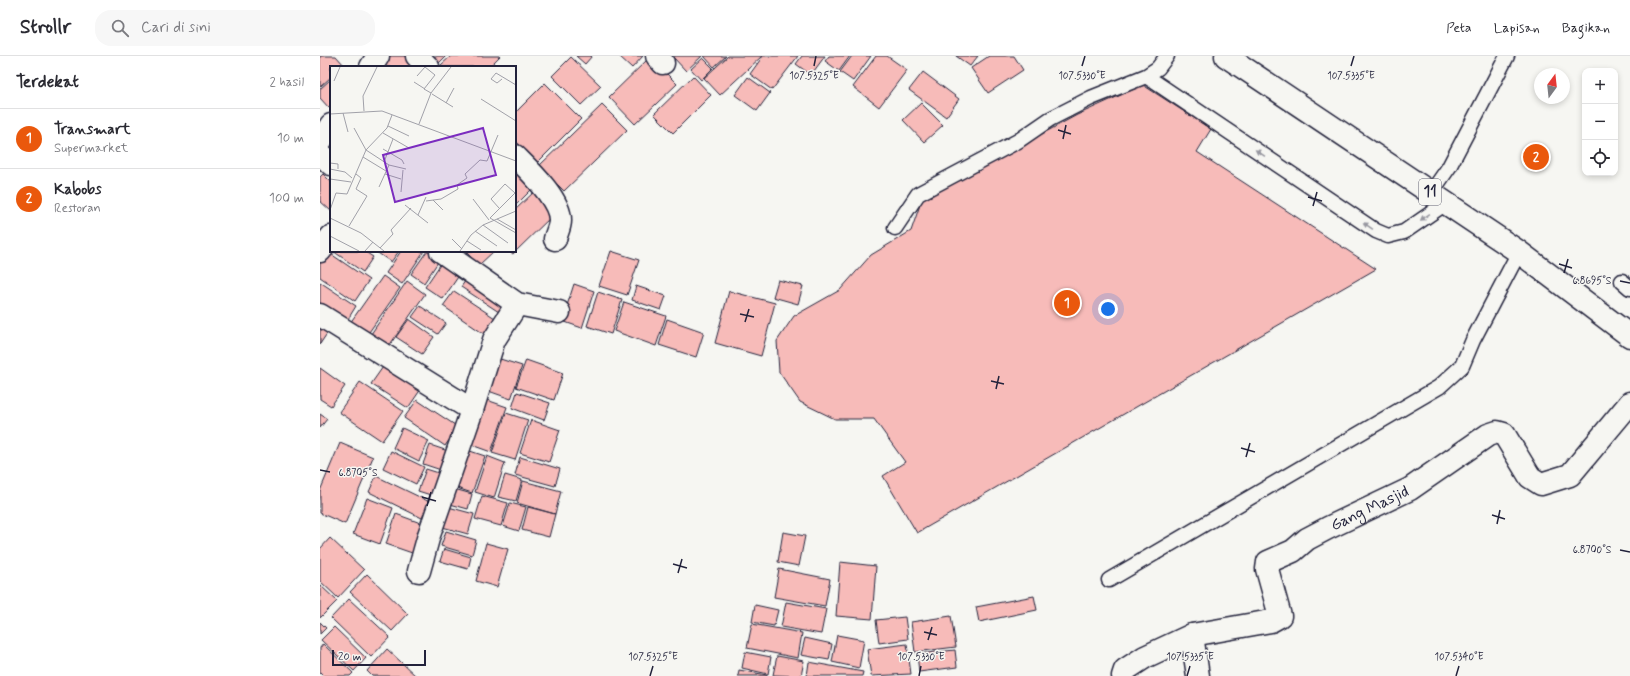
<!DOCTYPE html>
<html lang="id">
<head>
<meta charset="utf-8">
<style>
  :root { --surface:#fff; --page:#f7f7f7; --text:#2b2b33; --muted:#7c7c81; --line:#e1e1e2; --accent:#ea580c }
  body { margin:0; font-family:Mynerve,sans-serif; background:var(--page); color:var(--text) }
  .controls { position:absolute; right:12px; top:12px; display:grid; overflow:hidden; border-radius:8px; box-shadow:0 2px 6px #0003 }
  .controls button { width:36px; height:36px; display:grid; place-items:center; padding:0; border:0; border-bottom:1px solid var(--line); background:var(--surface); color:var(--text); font:20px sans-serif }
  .compass { position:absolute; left:1214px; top:12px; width:36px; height:36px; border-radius:50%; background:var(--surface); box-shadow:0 2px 6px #0003; rotate:15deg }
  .scale { position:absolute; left:12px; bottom:10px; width:94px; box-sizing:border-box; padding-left:4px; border:2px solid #22223b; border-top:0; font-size:11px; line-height:14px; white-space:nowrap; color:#22223b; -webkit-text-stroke:3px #f6f6f2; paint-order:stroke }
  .you { position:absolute; left:788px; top:253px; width:14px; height:14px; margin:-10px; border:3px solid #fff; border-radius:50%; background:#1a73e8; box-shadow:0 0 0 6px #1a73e833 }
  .badge { display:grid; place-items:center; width:26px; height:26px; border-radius:50%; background:var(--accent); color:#fff; font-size:13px; font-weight:700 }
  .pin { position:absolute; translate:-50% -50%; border:2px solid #fff; box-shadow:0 1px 4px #0006 }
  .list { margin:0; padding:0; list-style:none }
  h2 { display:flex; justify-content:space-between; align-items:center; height:52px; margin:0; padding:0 16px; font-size:17px }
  h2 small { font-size:13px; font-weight:400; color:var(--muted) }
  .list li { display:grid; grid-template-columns:26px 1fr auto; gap:12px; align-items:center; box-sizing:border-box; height:60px; padding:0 16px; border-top:1px solid var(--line) }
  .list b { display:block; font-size:15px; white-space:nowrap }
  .list p { margin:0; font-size:13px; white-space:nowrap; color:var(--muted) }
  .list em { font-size:13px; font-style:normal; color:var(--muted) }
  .icon { flex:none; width:22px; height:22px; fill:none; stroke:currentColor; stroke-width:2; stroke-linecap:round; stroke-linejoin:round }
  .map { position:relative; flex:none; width:1310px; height:620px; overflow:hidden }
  header { display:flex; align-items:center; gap:24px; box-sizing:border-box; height:56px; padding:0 20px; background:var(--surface); border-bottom:1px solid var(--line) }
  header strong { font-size:19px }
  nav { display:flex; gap:22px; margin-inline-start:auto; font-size:14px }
  .search { width:280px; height:36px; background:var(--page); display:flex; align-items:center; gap:10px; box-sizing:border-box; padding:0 14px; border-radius:16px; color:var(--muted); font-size:15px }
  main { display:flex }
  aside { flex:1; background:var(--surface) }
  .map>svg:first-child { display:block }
</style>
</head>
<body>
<header>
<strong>Strollr</strong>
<div class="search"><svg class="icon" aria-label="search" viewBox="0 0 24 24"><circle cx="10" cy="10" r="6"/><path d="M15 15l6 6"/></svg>Cari di sini</div>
<nav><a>Peta</a><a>Lapisan</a><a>Bagikan</a></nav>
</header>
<main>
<aside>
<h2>Terdekat<small>2 hasil</small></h2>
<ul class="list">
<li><span class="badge">1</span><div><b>Transmart</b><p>Supermarket</p></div><em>10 m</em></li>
<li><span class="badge">2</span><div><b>Kabobs</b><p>Restoran</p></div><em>100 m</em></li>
</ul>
</aside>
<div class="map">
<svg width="1310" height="620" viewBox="0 0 1310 620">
  <rect width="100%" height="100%" fill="#f6f6f2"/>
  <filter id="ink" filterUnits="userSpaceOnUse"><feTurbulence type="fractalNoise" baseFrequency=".025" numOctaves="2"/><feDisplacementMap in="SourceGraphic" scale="8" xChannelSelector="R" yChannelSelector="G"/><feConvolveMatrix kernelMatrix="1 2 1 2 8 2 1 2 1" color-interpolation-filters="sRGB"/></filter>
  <g filter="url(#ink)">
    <path fill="#f7bbb9" stroke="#22223b" d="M0,0H16L24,9L22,11H11V21L0,31Z
      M63,0H91L102,11H53Z
      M112,0H126L119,7Z
      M131,0H180L169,11H123L121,9Z
      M256,0H272L265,8Z
      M299,0H323L312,12Z
      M355,0H382L366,15L353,1Z
      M384,0H406L394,11Z
      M408,0H442L400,39L384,22Z
      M443,0H478L452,34L430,18Z
      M482,0H505L491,19L476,8Z
      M509,0H530L519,15L505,5Z
      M532,0H551L533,25L520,16Z
      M556,0H567L587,14L559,51L533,31Z
      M636,0H658L650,10Z
      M669,0H694L703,14L668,37L651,12Z
      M251,1L281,30L261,49L232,20Z
      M330,1L357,28L315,68L289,41Z
      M383,2L393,12L381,24L371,13Z
      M603,16L639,43L626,61L589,34Z
      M373,20L391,39L353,77L334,58Z
      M428,21L450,37L437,55L415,39Z
      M11,23V50L9,52L0,42V33Z
      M225,27L261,63L217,107L195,84V57Z
      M823,29L891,73L877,96L1056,213L597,477L563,420L585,406L554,363H515L480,346L459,316L457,285L474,260L520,234L551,199L591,175L602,143L757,59Z
      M601,47L623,69L604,86L583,64Z
      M282,49L307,74L244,135L219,110Z
      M198,117L213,132L195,150V120Z
      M3,118L11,126V155L0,145V121Z
      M215,135L236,156L193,198L189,195H195V154Z
      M5,194L49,224L35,245L0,221V202Z
      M13,195H44L53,201L43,216Z
      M55,195H79L71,206Z
      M81,195H104L82,228L66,217Z
      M107,195H114L122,200L104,227L91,218Z
      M145,195H174L159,209Z
      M291,195L319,204L307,239L279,230Z
      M124,203L142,215L123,243L105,231Z
      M150,218L193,247L185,260L141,231Z
      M63,220L80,232L47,279L30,267Z
      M458,224L483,230L478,248L453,241Z
      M87,225L105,238L69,290L51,278Z
      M0,226L36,250L25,268L0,251Z
      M254,228L274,235L262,272L242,265Z
      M316,230L346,240L341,254L312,244Z
      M134,235L178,264L167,280L123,250Z
      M409,235L455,247L441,300L395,287Z
      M278,236L302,244L291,278L267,270Z
      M304,246L346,260L336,290L294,275Z
      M100,250L126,267L118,278L92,261Z
      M89,263L114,281L102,298L76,281Z
      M347,263L384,276L376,301L339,289Z
      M0,270L8,276L0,288Z
      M174,301L202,310L191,343L163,333Z
      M206,304L243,317L234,344L196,331Z
      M65,308L101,333L88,352L51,328Z
      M0,312L25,330L11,350L0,343Z
      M40,326L83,355L62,385L19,356Z
      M197,336L230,347L224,364L192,352Z
      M161,342L187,351L171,396L146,387Z
      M97,344L138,371L125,390L84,362Z
      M186,357L208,364L195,404L172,397Z
      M0,358L7,363L0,372Z
      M211,364L240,374L229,406L200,397Z
      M82,372L109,385L99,405L73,392Z
      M20,387L53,401L25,468L0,457V435Z
      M110,389L134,397L127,416L103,408Z
      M144,393L165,400L152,437L131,430Z
      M71,395L104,411L96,428L63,412Z
      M167,400L185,407L174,442L155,436Z
      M200,401L240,413L235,430L195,419Z
      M106,413L125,419L117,441L98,435Z
      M185,419L202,424L196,445L178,441Z
      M56,420L114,448L106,464L49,436Z
      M203,425L241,435L235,458L197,447Z
      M127,431L152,438L148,453L123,446Z
      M162,440L188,447L181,470L155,463Z
      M47,442L73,452L60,488L33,478Z
      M190,447L206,451L199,475L183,470Z
      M121,449L154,458L148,478L115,469Z
      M208,451L235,458L229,481L202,474Z
      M76,458L106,469L95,498L66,488Z
      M126,475L156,484L152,499L121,490Z
      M463,476L485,480L479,510L458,506Z
      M10,482L44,514L18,542L0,525V493Z
      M166,487L188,493L177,531L156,525Z
      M124,493L151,501L148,513L120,505Z
      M520,506L556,510L552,563L516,560Z
      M459,513L510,523L505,550L454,541Z
      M47,518L88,558L72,575L30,536Z
      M0,529L17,545L0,562Z
      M714,540L717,554L659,566L656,551Z
      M29,543L70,581L51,601L11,562Z
      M466,546L506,553L501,578L461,571Z
      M435,549L458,554L454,570L432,566Z
      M631,560L636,591L595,596L591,566Z
      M585,561L588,583L559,587L556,564Z
      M0,566L6,572L0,578Z
      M432,568L482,577L478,602L427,592Z
      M14,571L46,602L34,615L1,584Z
      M517,579L544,584L539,612L512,606Z
      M485,582L512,588L509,604L481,599Z
      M3,588L33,617L30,620H3L0,617V592Z
      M587,588L591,618L551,620L547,593Z
      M67,593L96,620H52L47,615Z
      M635,594L637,611L599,616L597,598Z
      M425,596L451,601L448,618L422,612Z
      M457,600L484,605L481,620L453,619Z
      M489,606L543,616L542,620H487Z
      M419,614L447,619V620H418Z"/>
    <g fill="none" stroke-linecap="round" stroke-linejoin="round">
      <defs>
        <path id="service" d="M826,20L1056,175L1068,180L1084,176L1126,147
          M1111,137L1129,111L1187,0
          M575,172L598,138L698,85L730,63L771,42L826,20L838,12L847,0
          M1302,225L1310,232
          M789,524L1119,331L1142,310L1153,284L1199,196"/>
        <g id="minor">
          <path d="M97,0L108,11"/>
          <path d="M337,0L343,7"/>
          <path d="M51,11L58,0"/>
          <path d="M0,86L11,69"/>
          <path d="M0,97L11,108"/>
          <path d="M195,100C209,114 241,144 240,165C240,171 236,178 235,183"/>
          <path d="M0,195L11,181"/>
          <path d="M121,195L197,248L239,256"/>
          <path d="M0,259L152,354"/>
          <path d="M99,515L109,479L152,354L174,284L197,248"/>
          <path d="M872,579L878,620"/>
          <path id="s1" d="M803,620L805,614L825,601L872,579L951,565L960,560L947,513L948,506L973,495L987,483L1008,472L1090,433L1168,379L1177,376L1184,378L1210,421L1221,428L1250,419L1310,347"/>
        </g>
        <path id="trunk" d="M906,0L1199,196L1310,280"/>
      </defs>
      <use href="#service" stroke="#22223b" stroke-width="17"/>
      <use href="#minor" stroke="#22223b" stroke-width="25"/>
      <use href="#trunk" stroke="#22223b" stroke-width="25"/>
      <use href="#service" stroke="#f6f6f2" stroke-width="14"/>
      <use href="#minor" stroke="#f6f6f2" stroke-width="22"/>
      <use href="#trunk" stroke="#f6f6f2" stroke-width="22"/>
    </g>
    <defs><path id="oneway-solid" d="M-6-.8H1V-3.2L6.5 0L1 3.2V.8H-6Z"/></defs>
    <g fill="#9797a0">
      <use href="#oneway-solid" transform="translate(940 97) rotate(-146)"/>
      <use href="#oneway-solid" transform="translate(1105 161) rotate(145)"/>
      <use href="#oneway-solid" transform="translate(1048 170) rotate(-145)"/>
    </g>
  </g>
  <path fill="none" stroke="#22223b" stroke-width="1.5" d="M494,10L496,0M762,10L765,0M1031,10L1034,0M738,74L751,78M743,83L746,69M988,141L1002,145M993,150L997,136M1239,208L1252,212M1244,217L1248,203M1300,225L1310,227M420,258L434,261M425,266L429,253M671,325L684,328M676,333L679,320M921,392L935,396M926,401L930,387M0,414L10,416M102,441L116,445M107,450L111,436M1172,459L1185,463M1177,468L1180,454M1300,494L1310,496M353,508L367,512M358,517L362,503M604,576L617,579M608,584L612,571M330,620L333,610M599,620L601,610M867,620L870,610M1136,620L1139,610"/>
  <g text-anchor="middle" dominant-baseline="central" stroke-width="3" stroke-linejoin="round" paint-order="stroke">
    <rect fill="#f6f6f2" stroke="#626272" stroke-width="1" x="1099" y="123" width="22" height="26" rx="3"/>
    <g font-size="15" font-weight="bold" fill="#22223b">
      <text x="1110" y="136">11</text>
    </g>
    <g font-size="16" fill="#22223b" stroke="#f6f6f2">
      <text stroke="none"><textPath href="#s1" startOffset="344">Gang Masjid</textPath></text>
    </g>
  </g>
  <g transform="translate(10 10)">
    <rect width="186" height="186" fill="#f6f6f2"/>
    <path fill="none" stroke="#a1a1a9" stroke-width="1" d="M87,10L95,1L105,9L94,23L101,27M172,13L167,17L161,13L166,7L186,19M4,15L10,1M84,16L95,23M102,28L123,41M151,33L186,55M116,37L124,22M34,45L33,30L47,1M13,47L18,66M0,48L52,45L186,95M89,58L101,27L121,1M58,60L79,70M24,62L36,84L59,99L76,103M53,67L79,82M53,83L72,94L74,98M33,91L56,105M54,96L63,73M0,97L8,98V103M0,103L15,106L22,112M55,108L71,113M0,113L21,116M49,121L59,99M71,126L73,104M186,126L160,152L186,167M143,133L159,154M103,134L113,144M96,135L111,133L128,123L127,119L137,112L135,108L150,94L157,95L168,69M75,139L98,157M169,142L161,133L175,118L185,127M0,144L6,127L17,128L36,84L57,62L62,49M88,149L96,131M0,152L31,167L54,185M167,153L186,164M153,159L178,177M19,160L37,130L26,123L31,112L26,108M145,165L167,180M0,170L29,185M122,173L132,183M137,175L151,184M50,182L63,168L61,164L81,142M35,185L43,176M130,185L141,169L153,159L186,145"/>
    <path fill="#7b2cbf" fill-opacity="0.15" stroke="#7b2cbf" stroke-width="2" d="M153,62L166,109L65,136L53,89Z"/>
    <rect width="186" height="186" fill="none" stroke="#22223b" stroke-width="2"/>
  </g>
  <g font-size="10" text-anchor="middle" fill="#22223b" stroke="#f6f6f2" stroke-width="3" stroke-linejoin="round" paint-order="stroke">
    <text x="494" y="23">107.5325°E</text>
    <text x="762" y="23">107.5330°E</text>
    <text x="1031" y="23">107.5335°E</text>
    <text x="1272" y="228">6.8695°S</text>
    <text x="38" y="420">6.8705°S</text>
    <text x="1272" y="497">6.8700°S</text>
    <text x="333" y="604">107.5325°E</text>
    <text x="601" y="604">107.5330°E</text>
    <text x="870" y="604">107.5335°E</text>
    <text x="1139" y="604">107.5340°E</text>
  </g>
</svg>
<div class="controls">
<button>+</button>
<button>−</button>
<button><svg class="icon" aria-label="locate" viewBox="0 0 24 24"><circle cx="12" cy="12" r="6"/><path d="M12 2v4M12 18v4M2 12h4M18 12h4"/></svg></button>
</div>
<svg class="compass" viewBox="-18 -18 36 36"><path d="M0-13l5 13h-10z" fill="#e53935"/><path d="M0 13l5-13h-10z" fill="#7c7c81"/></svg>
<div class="scale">20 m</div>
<div class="you"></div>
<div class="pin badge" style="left:747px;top:247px">1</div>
<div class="pin badge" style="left:1216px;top:101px">2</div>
</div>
</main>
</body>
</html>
